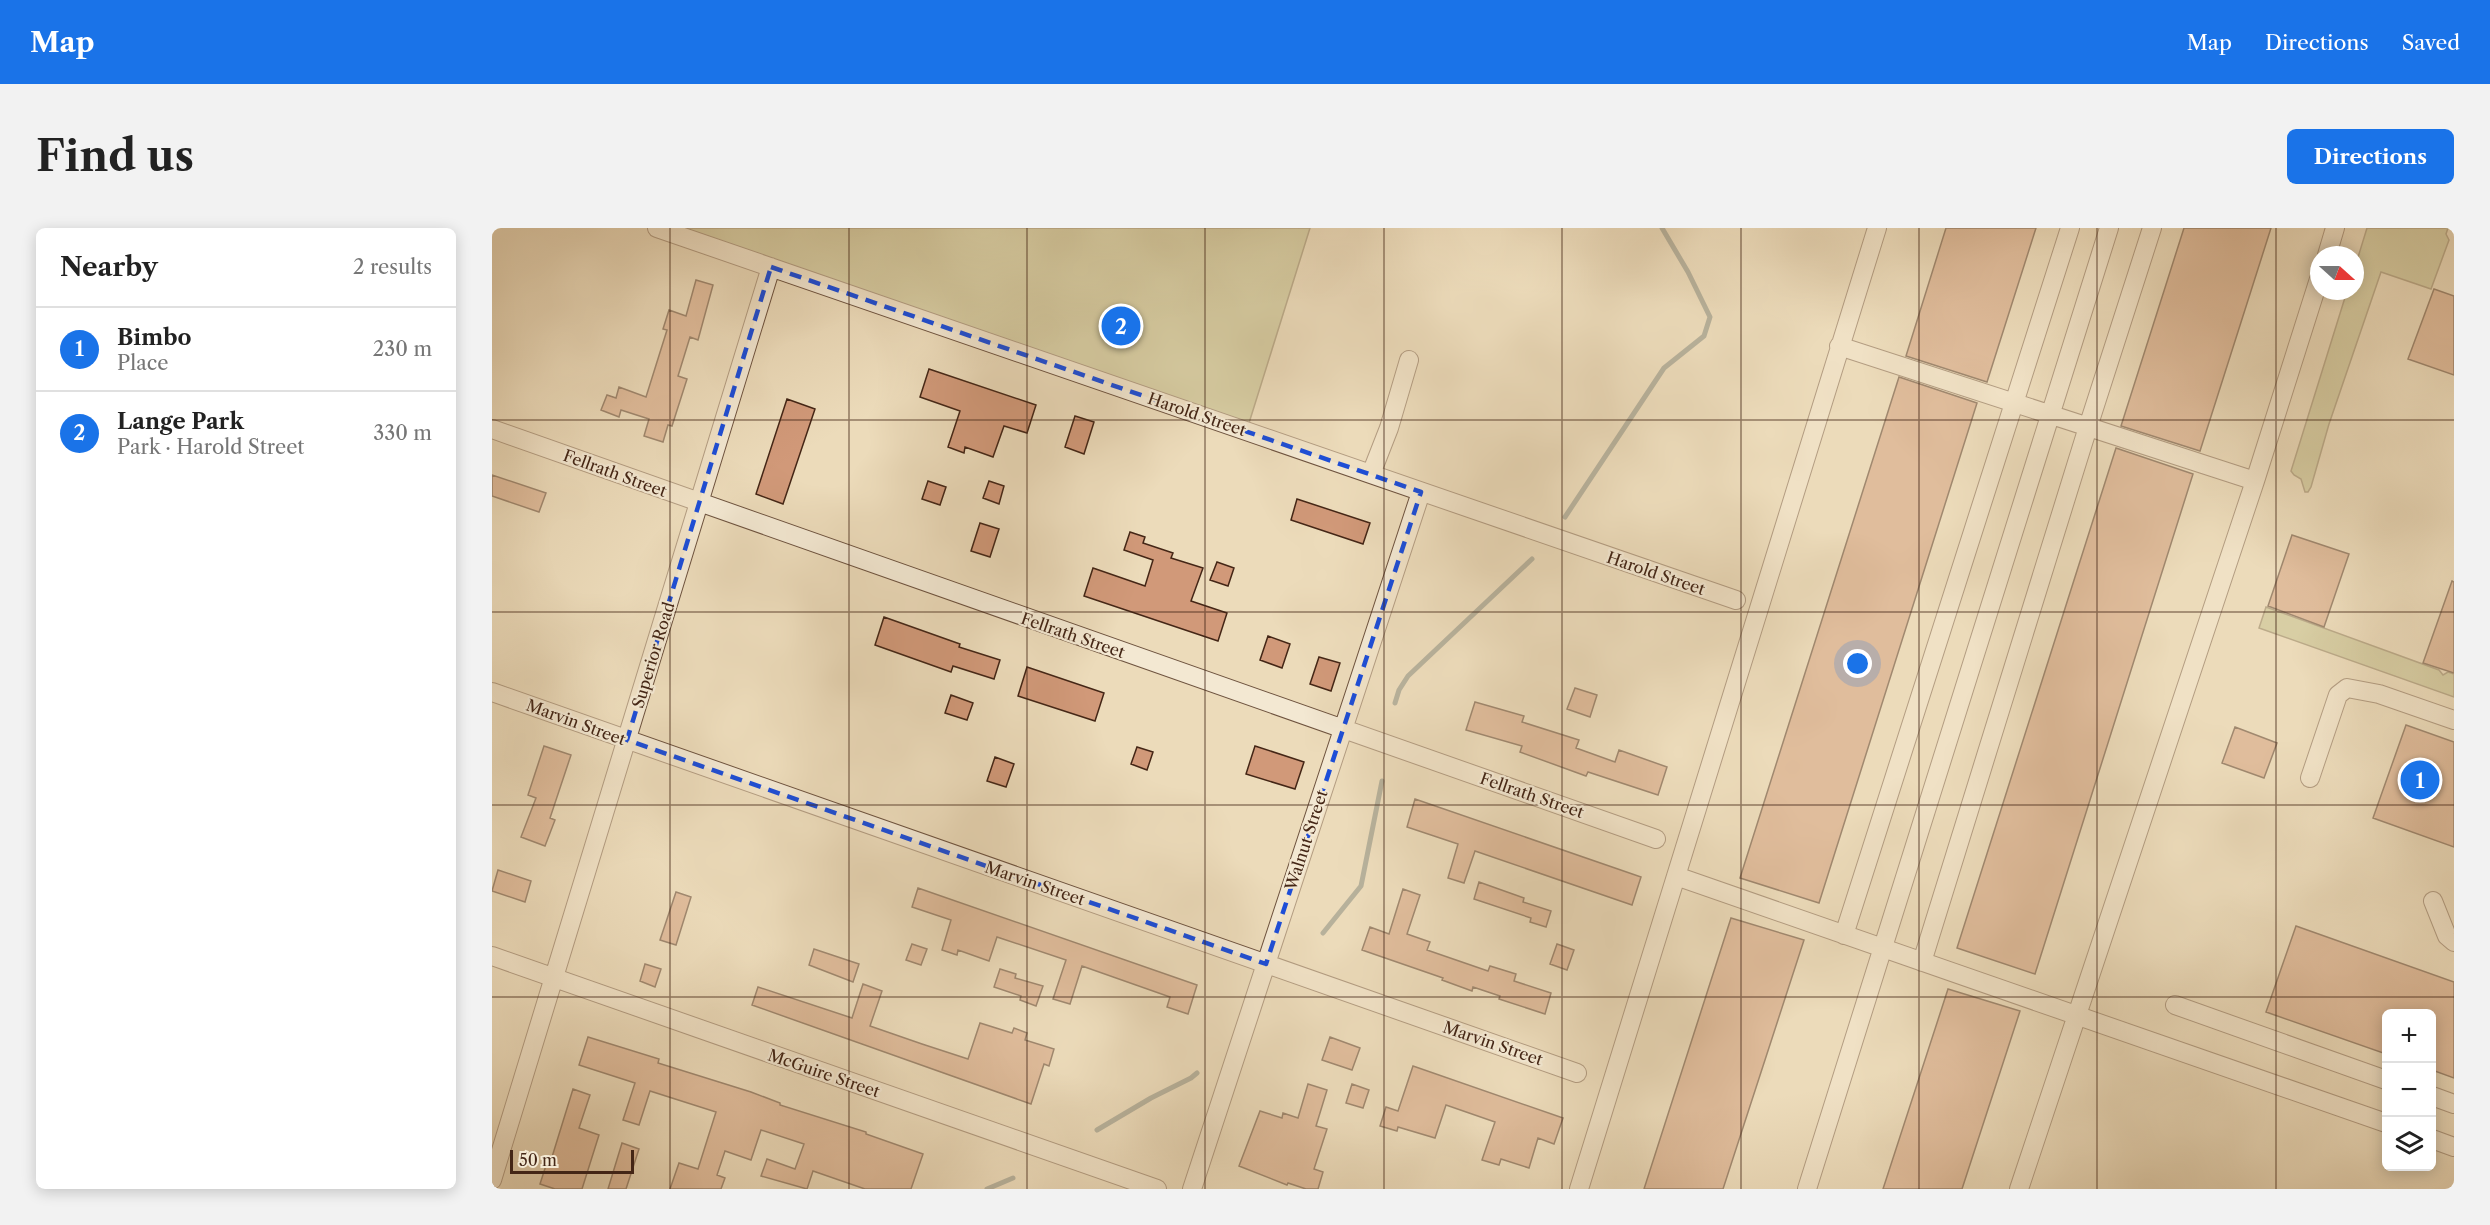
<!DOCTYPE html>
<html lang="en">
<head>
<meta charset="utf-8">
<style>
  :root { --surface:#fff; --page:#f2f2f2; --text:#222; --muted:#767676; --line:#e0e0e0; --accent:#1a73e8 }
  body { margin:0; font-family:"Libre Caslon Text",serif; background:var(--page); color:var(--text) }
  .controls { position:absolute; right:18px; bottom:18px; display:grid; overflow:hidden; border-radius:9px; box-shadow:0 3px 15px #0003 }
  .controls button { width:54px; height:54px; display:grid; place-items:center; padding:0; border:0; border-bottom:2px solid var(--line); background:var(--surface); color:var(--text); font:30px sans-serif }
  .compass { position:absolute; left:1818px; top:18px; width:54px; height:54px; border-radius:50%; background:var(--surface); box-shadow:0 3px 15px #0003; rotate:111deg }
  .scale { position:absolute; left:18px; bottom:15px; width:124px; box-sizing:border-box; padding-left:6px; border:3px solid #442616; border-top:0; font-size:16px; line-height:21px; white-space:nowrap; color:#442616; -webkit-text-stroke:4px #f3e8d2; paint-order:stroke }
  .you { position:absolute; left:1366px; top:436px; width:21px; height:21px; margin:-15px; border:4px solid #fff; border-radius:50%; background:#1a73e8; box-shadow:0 0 0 9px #1a73e833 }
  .badge { display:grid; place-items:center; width:39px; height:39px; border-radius:50%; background:var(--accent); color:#fff; font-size:20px; font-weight:700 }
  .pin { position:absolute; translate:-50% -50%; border:3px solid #fff; box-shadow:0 2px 6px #0006 }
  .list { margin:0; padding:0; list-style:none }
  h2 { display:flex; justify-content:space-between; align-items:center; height:78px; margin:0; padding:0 24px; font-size:26px }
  h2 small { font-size:20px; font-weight:400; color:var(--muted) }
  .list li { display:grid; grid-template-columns:39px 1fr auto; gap:18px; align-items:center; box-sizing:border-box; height:84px; padding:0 24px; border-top:2px solid var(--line) }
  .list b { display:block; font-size:22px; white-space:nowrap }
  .list p { margin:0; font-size:20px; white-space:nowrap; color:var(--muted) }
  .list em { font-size:20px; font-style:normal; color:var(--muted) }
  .icon { flex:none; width:33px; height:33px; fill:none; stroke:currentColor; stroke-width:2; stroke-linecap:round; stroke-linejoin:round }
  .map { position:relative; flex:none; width:1962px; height:961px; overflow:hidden; border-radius:9px }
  header { display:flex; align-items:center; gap:36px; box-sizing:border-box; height:84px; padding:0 30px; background:var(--accent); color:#fff }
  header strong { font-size:28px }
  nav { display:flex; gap:33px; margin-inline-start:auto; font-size:21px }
  .intro { display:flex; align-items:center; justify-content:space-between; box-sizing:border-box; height:144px; padding:0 36px }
  h1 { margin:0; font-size:42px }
  .button { padding:15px 27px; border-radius:9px; background:var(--accent); color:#fff; font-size:21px; font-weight:700 }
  main { display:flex; gap:36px; padding:0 36px }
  aside { flex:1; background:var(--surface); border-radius:9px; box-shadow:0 3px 15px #0003 }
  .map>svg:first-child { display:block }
</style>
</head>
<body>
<header>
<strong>Map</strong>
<nav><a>Map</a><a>Directions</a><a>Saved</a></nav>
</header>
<div class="intro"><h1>Find us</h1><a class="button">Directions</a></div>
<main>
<aside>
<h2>Nearby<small>2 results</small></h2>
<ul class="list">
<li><span class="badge">1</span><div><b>Bimbo</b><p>Place</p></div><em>230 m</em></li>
<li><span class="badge">2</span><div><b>Lange Park</b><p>Park · Harold Street</p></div><em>330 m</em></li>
</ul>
</aside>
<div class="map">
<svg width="1962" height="961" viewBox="0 0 1962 961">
  <rect width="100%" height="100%" fill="#ecdbba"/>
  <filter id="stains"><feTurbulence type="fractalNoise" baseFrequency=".00333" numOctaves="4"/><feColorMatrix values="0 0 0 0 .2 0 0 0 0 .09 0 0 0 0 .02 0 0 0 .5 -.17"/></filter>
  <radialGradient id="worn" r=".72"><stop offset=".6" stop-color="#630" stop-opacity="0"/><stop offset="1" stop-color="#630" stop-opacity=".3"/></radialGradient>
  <path fill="#bebe8b" stroke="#817250" stroke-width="1.5" d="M184,0H818L757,195Z
    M1875,0H1956L1954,6L1957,12L1939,61L1889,44L1837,196L1819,259L1816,264H1813L1809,251L1802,247L1799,243L1855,63H1863V39Z
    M1774,379L1947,442L1951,447L1956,444L1962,446V469L1767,400Z"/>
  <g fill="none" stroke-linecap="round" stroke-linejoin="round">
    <path stroke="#777f75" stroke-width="5" d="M1073,289L1172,140L1212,108L1218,89L1196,44L1170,0
      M903,475L907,462L916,448L1040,331
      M831,705L869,658L890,553
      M605,902L659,870L699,850L705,845
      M495,961L521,950"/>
  </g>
  <path fill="#d19979" stroke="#442616" stroke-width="1.5" d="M1454,0H1544L1495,154L1414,128Z
    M1692,0H1779L1708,223L1629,198Z
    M204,52L221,57L206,112L198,109L186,148L195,151L180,198L176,197L171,214L152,208L157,191L129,182L127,189L109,182L115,167L124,170L127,159L154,169L175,102L171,101L177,82L194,88Z
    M1942,61L1962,68V147L1916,131Z
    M437,141L544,177L535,205L512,198L501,229L473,219L472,225L456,219L468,183L428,169Z
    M1407,149L1485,175L1327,675L1248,650Z
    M295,171L323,181L291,276L264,266Z
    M583,188L602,194L592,226L573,219Z
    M1624,220L1701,246L1543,746L1465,720Z
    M0,247L54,265L47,284L0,268Z
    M436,253L454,259L448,277L430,271Z
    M497,253L512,258L507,276L491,270Z
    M805,271L878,295L871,316L799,292Z
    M488,295L507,301L498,329L479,323Z
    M638,304L653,309L651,315L681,325L679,330L711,340L699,373L735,385L726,413L592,368L601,340L653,358L661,332L632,322Z
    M1800,307L1857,326L1832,399L1776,378Z
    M725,334L742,340L736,358L718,352Z
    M1960,353L1962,354V445L1931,435Z
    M392,389L468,416L467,419L508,432L502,451L461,438L459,444L383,417Z
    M776,408L798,416L790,440L768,432Z
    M827,429L848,435L839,463L818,456Z
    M535,439L612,465L603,493L526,468Z
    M1083,460L1105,467L1098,489L1075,481Z
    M459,467L481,475L475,492L453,485Z
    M983,474L1032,488L1030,494L1087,512L1084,520L1123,534L1127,522L1175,539L1166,567L1096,544L1094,548L1028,524L1030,518L974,502Z
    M1914,497L1962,514V619L1881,590Z
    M1743,499L1785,515L1772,550L1730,535Z
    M52,518L79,527L58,590L63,592L53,618L29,609L44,570L36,567Z
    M763,518L812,534L803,561L754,546Z
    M645,519L661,524L655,542L639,536Z
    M503,529L522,536L514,559L495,553Z
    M923,571L1149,649L1140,677L983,623L972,655L956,650L966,616L915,599Z
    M6,642L39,653L33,674L0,663Z
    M987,654L1032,670L1031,674L1059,683L1054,699L1038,694L1039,690L982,671Z
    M426,660L705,757L696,786L675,779L678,769L590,738L578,776L561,771L574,732L505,709L497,733L466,722L465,727L450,722L459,692L420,679Z
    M911,661L928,667L915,706L938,714L935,722L996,743L998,738L1024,746L1022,753L1059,765L1053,786L1007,771L1008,768L981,759L980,763L950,752L951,750L870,722L878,699L897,706Z
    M184,664L199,669L184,717L168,712Z
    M1239,690L1312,712L1231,961H1152Z
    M1804,698L1962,754V850L1940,842V786H1894V826L1774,784Z
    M420,716L435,721L429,737L414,732Z
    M1065,716L1082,722L1075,742L1058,736Z
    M322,721L367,736L361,754L317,737Z
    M153,736L169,741L163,759L148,753Z
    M508,741L524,746L523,750L551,758L544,778L528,772L529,768L502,759Z
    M371,756L390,763L378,798L430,816L476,831L488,795L520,805L522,800L535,805L533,812L562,821L557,838L552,836L539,876L260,777L266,759L360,790Z
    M1456,761L1528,783L1470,961H1391Z
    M96,809L167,831L166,835L259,864L288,875V877L374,904V906L431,926L419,961H373L321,943L315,961L269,948L275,931L303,941L312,916L269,902L259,932L233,923L225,947L233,950L229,961H178L187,935L206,941L224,884L158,863L147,897L131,892L143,855L87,837Z
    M838,809L868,820L860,842L830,832Z
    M921,838L1071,890L1062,916L1046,910L1037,940L1009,931L1007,937L990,932L1003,894L954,877L943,910L906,899L905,903L888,898L894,879L906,883Z
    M816,856L835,862L824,898L835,901L822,941L831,944L826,961H814L796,955L795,957L747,938L768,883L790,890L791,885L806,890Z
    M860,856L877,862L871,880L854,875Z
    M81,861L98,867L87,900L107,907L90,961H63L48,956L57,928L60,929Z
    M130,915L147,921L134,961H116Z"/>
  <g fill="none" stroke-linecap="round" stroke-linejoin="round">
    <defs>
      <path id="minor" d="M165,0L1244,372
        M1835,27L1843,0
        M1347,118L1763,253
        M0,201L1164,611
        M879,246L897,200L917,132
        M0,464L1085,845
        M1818,550L1846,467L1855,460L1887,466L1962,492
        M1184,648L1894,895
        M1941,673L1955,708L1962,714
        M1352,707L1578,0
        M0,728L665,961
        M1430,734L1596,199L1660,0
        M1683,777L1894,852
        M1940,868L1962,876
        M1940,911L1962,919
        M0,952L279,39
        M700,961L929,264
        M1087,961L1385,0
        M1315,961L1617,0
        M1527,961L1763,253L1827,51"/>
    </defs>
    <use href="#minor" stroke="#6e533f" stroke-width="20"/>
    <use href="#minor" stroke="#f3e8d2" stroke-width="18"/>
  </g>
  <path d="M0 0H1962V961H0ZM279,39L929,264L774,736L135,512Z" fill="#ecdbba" fill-opacity=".55" fill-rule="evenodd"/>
  <path fill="none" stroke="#1d4ed8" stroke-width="4.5" stroke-dasharray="12 8" stroke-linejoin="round" d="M279,39L929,264L774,736L135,512Z"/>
  <path fill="none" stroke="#442616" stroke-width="1.5" stroke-opacity="0.55" d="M178,0V961M357,0V961M535,0V961M713,0V961M892,0V961M1070,0V961M1249,0V961M1427,0V961M1605,0V961M1784,0V961M0,192H1962M0,384H1962M0,577H1962M0,769H1962"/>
  <g text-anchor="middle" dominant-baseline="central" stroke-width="4.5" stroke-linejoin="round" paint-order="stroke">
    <g font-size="16" fill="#442616" stroke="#f3e8d2">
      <text transform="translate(705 186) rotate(19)">Harold Street</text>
      <text transform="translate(123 245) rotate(20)">Fellrath Street</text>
      <text transform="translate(1164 345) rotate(19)">Harold Street</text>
      <text transform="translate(581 407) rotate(19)">Fellrath Street</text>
      <text transform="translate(161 427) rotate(-73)">Superior Road</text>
      <text transform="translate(84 494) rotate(20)">Marvin Street</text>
      <text transform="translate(1040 567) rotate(19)">Fellrath Street</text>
      <text transform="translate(814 612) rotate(-72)">Walnut Street</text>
      <text transform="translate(543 655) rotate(19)">Marvin Street</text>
      <text transform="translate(1001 815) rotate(19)">Marvin Street</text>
      <text transform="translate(332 845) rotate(19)">McGuire Street</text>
    </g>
  </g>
  <rect width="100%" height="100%" filter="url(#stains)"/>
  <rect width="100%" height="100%" fill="url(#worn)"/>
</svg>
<div class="controls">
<button>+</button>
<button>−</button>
<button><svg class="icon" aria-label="layers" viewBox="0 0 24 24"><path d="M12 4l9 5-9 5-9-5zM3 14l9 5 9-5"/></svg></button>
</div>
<svg class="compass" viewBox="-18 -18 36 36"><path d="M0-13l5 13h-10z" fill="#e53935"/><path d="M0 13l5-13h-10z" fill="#767676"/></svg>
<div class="scale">50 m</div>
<div class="you"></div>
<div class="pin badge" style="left:1928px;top:552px">1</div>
<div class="pin badge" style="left:629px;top:98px">2</div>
</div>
</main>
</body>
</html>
